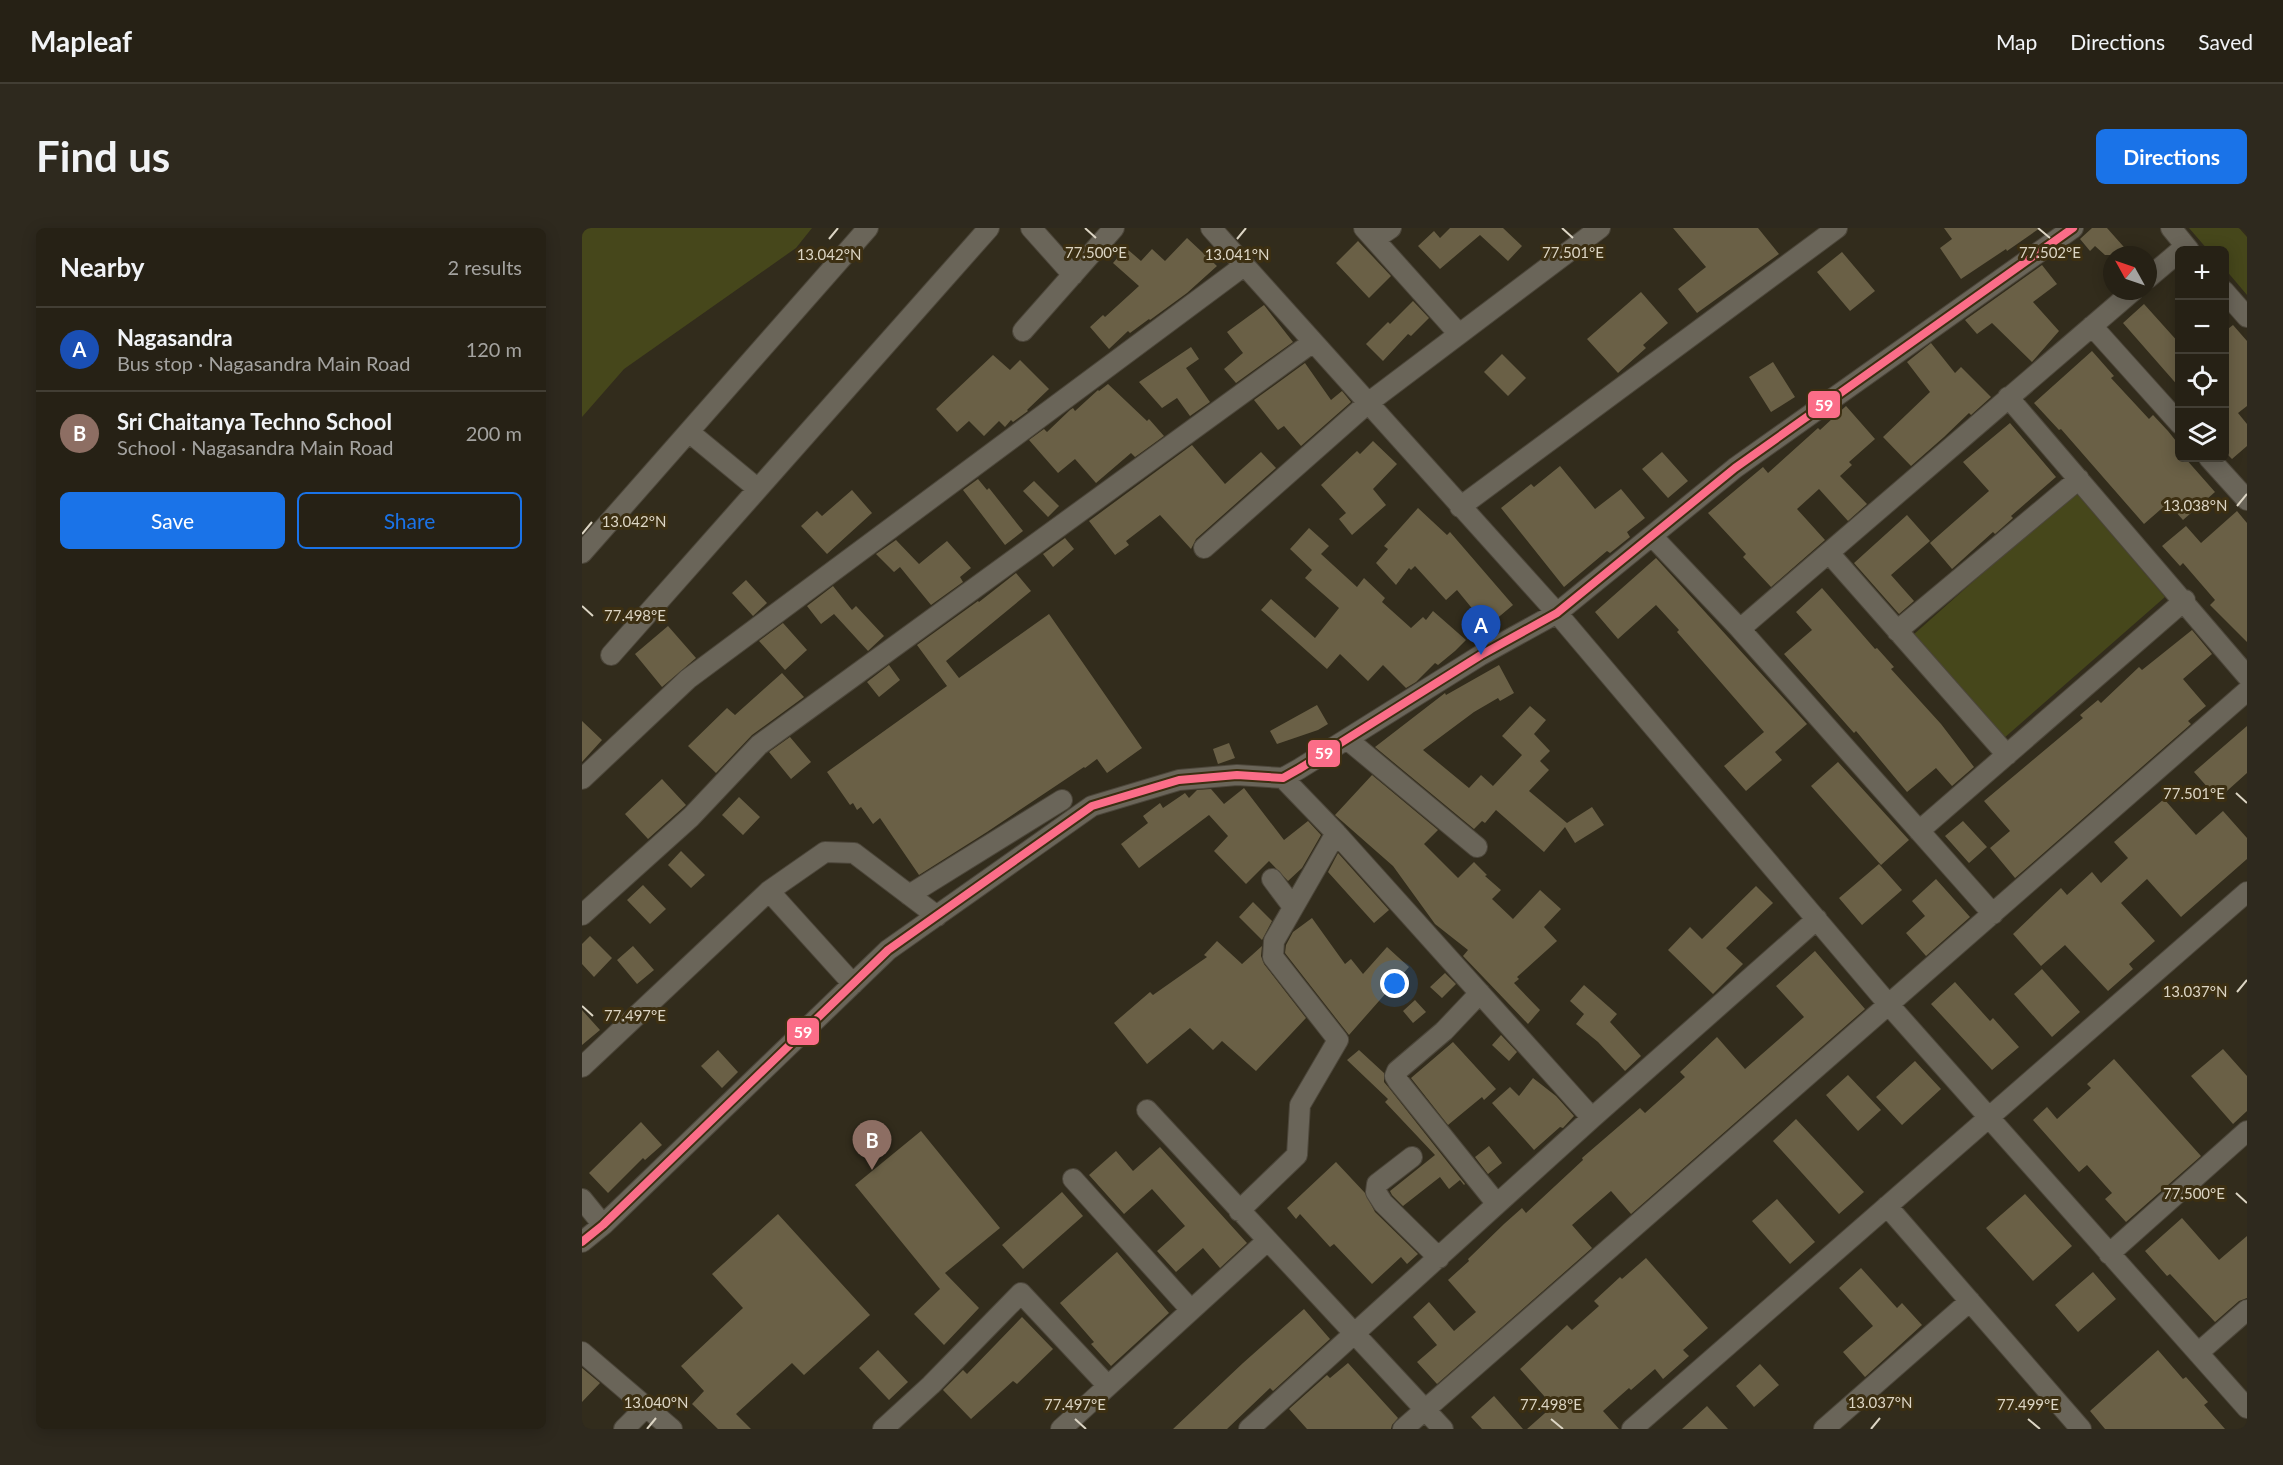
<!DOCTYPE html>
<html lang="en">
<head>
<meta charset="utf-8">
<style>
  :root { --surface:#262115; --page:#2e291e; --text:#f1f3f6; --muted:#a4a3a0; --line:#423e34; --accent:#1a73e8 }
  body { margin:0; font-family:Lato,sans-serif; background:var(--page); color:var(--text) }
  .controls { position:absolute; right:18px; top:18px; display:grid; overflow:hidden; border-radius:9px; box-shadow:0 3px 15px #0003 }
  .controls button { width:54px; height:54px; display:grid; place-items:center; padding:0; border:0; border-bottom:2px solid var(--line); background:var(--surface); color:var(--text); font:30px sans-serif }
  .compass { position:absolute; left:1521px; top:18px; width:54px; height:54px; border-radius:50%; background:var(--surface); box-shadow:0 3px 15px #0003; rotate:310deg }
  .you { position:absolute; left:813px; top:756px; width:21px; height:21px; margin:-15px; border:4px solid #fff; border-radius:50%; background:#1a73e8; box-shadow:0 0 0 9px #1a73e833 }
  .badge { display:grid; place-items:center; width:39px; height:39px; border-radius:50%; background:var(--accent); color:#fff; font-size:20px; font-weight:700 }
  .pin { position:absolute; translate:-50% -50px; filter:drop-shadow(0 2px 3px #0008) }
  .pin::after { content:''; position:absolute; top:32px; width:21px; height:18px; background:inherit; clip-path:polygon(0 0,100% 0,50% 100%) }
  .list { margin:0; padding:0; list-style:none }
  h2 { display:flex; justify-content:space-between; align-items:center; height:78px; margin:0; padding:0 24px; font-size:26px }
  h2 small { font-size:20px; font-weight:400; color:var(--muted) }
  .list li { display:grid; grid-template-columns:39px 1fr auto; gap:18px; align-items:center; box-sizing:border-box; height:84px; padding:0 24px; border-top:2px solid var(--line) }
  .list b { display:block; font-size:22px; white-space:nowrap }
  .list p { margin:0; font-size:20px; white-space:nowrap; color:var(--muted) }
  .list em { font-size:20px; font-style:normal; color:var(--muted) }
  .actions { display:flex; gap:12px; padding:18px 24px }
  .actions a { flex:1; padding:14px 0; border:2px solid var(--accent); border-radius:9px; text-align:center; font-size:21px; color:var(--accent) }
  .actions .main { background:var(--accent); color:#fff }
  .icon { flex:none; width:33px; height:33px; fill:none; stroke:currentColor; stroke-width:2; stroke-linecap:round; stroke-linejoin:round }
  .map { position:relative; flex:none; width:1665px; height:1201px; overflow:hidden; border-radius:9px }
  header { display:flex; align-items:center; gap:36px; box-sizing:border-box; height:84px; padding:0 30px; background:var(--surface); border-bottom:2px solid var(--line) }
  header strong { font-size:28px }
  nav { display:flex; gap:33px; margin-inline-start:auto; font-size:21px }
  .intro { display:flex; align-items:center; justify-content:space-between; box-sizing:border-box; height:144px; padding:0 36px }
  h1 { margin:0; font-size:42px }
  .button { padding:15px 27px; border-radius:9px; background:var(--accent); color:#fff; font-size:21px; font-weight:700 }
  main { display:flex; gap:36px; padding:0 36px }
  aside { flex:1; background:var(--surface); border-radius:9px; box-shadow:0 3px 15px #0003 }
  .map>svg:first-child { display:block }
</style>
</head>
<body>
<header>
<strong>Mapleaf</strong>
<nav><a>Map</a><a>Directions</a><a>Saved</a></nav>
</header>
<div class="intro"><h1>Find us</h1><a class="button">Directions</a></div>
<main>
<aside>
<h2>Nearby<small>2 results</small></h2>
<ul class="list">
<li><span class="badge" style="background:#1a4fb4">A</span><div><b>Nagasandra</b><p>Bus stop · Nagasandra Main Road</p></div><em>120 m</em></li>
<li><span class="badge" style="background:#8d6e63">B</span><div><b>Sri Chaitanya Techno School</b><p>School · Nagasandra Main Road</p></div><em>200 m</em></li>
</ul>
<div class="actions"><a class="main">Save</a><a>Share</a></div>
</aside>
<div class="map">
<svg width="1665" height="1201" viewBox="0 0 1665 1201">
  <rect width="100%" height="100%" fill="#322c1c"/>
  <path fill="#46471b" d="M0,0H230L214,20L42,141L0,189Z
    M1607,0H1657L1665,9V67L1643,41L1642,22H1626Z
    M1493,263L1583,369L1421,511L1331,407Z"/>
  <path fill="#6a6046" d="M868,0H921L940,18L926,33L898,7L858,41L836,18L852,3L858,10Z
    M1091,0H1176L1197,26L1115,85L1096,61L1124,39Z
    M1362,0H1458L1425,23L1424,21L1379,51L1358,20L1370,11Z
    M1510,0H1525L1549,27H1523L1513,18L1508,23L1498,11Z
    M605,10L635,38L605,65L568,92L567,91L548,105L546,103L527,121L508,99L521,87L523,89L557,58L531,35L544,20L559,33L570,21L583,33Z
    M776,13L809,48L787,70L754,35Z
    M1260,24L1293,63L1268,83L1235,44Z
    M1460,37L1475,56L1451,74L1477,103L1450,134L1410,95L1395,106L1383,92Z
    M1059,64L1086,95L1061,117L1064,120L1036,145L1005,111Z
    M831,73L847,90L829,108L826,106L801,133L784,116L806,94L808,96Z
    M1562,76L1598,116V160L1541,95Z
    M682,77L711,114L654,155L642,141L661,125L645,104Z
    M1651,97L1665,113V178L1656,185L1665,196V218L1650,231L1642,223V104Z
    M1349,115L1373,145L1379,139L1409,169L1389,187L1387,185L1362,209L1329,238L1301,209L1348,164L1325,134Z
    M609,119L617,131L604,140L628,174L608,188L595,170L580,180L557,154Z
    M1510,123L1532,148L1529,150L1567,191L1571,187L1586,203L1598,218V230H1603L1633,264L1601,292L1586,275L1562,296L1479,201L1477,202L1452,175Z
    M920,126L944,150L926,168L902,144Z
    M411,127L428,142L438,132L467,161L445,182L446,183L431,194L429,192L423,199L417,193L402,208L387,193L375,204L354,181Z
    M1191,134L1213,169L1189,184L1167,149Z
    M723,135L749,172L760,163L769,174L719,218L702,198L696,202L672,172Z
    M526,156L565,193L567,191L582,208L553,229L549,225L514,255L493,231L476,245L447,212L462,201L465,204L488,182L491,180L493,183L516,162L517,163Z
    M1264,178L1293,211L1267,234L1270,237L1258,248L1285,276L1266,293L1237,261L1215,281L1243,312L1189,359L1161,329L1164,326L1126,285L1181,239L1186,245L1236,200L1238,202Z
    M1428,195L1474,249L1429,288L1431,290L1413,306L1411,304L1370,341L1348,315L1407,263L1381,234Z
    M791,213L815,236L791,261L804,277L770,307L757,291L764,285L739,257L775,223L778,226Z
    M610,217L643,256L679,224L694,240L614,311L609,321L578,287L544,313L547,317L533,327L507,293Z
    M1080,224L1106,253L1086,270L1060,241Z
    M978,238L1013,281L1039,261L1063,290L1045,304L1048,309L1028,325L1025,323L982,359L919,280L949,256L952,259Z
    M396,251L405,262L407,260L441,303L423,317L381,262Z
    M452,253L477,278L466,289L441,263Z
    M270,262L290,285L245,326L219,298L235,283L240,288Z
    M836,280L865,307L868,304L931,377L894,408L882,398L893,384L875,362L864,372L833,338L829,342L827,340L814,357L794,335L806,321L802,318Z
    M1655,283L1665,295V414L1628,377L1633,372L1601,335L1598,338L1580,318L1604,298L1619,315Z
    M1325,287L1348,313L1309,347L1332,373L1317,386L1272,335Z
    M727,300L747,318L739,326L775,359L782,350L803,370L800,374L829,400L841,389L844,392L851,383L884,412L873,423L856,437L853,435L834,454L824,460L801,437L786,453L758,426L745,441L679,382L689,371L733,410L757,380L723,350L730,342L708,321Z
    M483,310L492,321L471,339L461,326Z
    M314,312L337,336L365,313L389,340L378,349L381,354L349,377L318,339L312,344L294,326Z
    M1074,330L1225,496L1193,524L1200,532L1164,563L1142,538L1182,504L1095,404L1097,402L1074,377L1036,411L1013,384Z
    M434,345L449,363L364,433L377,450L467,386L560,520L525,545L515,531L503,540L502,539L405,604L337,647L298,590L291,596L279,579L275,582L271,575L268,577L245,544L365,458L335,417L396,373L397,374Z
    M164,352L185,375L171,388L150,365Z
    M251,358L270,382L274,378L302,408L286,423L252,386L239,396L225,378Z
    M1240,360L1293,421L1295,420L1312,439L1309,441L1359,496L1392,539L1370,558L1354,540L1325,564L1274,503L1272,505L1202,426L1230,402L1214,384Z
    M201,395L225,422L203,442L177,413Z
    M86,398L114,430L80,459L53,426Z
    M1610,402L1630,426L1601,451L1624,478L1606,493L1609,496L1433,650L1408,620L1428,603L1402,573L1501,490L1498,487L1516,472L1519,475L1557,439L1560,442Z
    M307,437L318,452L297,469L285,454Z
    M917,437L932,465L918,473L916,470L892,484L841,522L887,560L899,547L911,558L940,527L920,508L948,478L964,492L952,506L968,523L958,533L967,542L947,563L985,595L1010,579L1022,597L993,615L983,599L962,624L914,582L903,595L900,593L892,601L793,519L863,465L864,467Z
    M200,445L222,469L170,507L134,545L106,518L145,480L153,487Z
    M735,477L746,496L736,502L695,516L688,503Z
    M0,493L20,512L0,534Z
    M1665,498V545L1636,571L1612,544Z
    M208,509L229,534L209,551L187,524Z
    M647,515L653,530L636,536L631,521Z
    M1256,534L1327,612L1299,637L1229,558Z
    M790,547L856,602L842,616L876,650L892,634L905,647L903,648L919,662L910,671L931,691L958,662L979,681L962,699L975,713L935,749L937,751L932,755L958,782L946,796L881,728L886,722L853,696L811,638L753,587Z
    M80,551L104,577L66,611L43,586Z
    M662,560L702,612L726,593L739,607L720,640L706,653L687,633L664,656L632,623L646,608L627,587L557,640L539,616L566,595L561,588L578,575L581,580L603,565L607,570L615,562L629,561L642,576Z
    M157,569L178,589L161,607L140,587Z
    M1582,571L1614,607L1641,583L1665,610V631L1599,689L1565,651L1539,675L1573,713L1547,736L1551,741L1526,763L1483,717L1459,738L1431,706L1479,660L1485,667L1510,644L1519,655L1546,630L1532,614Z
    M1381,593L1405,619L1387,635L1363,608Z
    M99,623L123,647L109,660L86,637Z
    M756,625L807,682L792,695L746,644Z
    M1297,636L1320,662L1280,697L1257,670Z
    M1354,651L1388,689L1344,728L1324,705L1343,688L1330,673Z
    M61,657L84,681L68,696L45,672Z
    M1174,658L1191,675L1144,720L1161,736L1131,766L1086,722L1108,699L1120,711Z
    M671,674L690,693L680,712L657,689Z
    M730,690L763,736L769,731L781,746L805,719L827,739L767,807L703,725L704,717L711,704Z
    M8,708L30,730L12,749L0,736V716Z
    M635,713L660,736L680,718L679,728L682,736L724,790L674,843L640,813L631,822L608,800L565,836L532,795L568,764L571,767L625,729L622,727Z
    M51,718L72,742L55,756L35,732Z
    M1233,723L1283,781L1049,986L1029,963L990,997L1010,1020L855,1156L835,1134L855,1117L831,1089L847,1074L872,1103L894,1084L866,1052L887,1033L886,1031L922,996L940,980L944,985L1001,932L1000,930L1058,880L1063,885L1103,849L1098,844L1135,809L1163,841L1222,789L1194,758Z
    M1460,741L1498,784L1470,809L1432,766Z
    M863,745L874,756L860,770L848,759Z
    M1373,754L1408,793L1411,790L1437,819L1410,842L1349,776Z
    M1002,757L1035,786L1028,794L1059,828L1043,843L1016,814L994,796L1002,786L988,773Z
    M833,772L844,784L831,795L821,783Z
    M0,782L18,802L0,817Z
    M919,807L935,824L927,833L910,817Z
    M871,814L914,861L902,872L900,869L866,897L829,850Z
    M1641,821L1665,848V883L1651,896L1609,848Z
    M136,822L156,844L140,860L119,838Z
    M777,822L802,845V854L807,860L883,956L882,957L878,952L867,961L858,949L821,978L810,967L808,963L853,927L803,874L806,871L765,832Z
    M1532,831L1619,928L1544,994L1523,971L1530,965L1505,937L1497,944L1451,892L1465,879L1475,891L1509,860L1505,856Z
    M1333,833L1359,861L1320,897L1294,869Z
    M1266,847L1299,882L1276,903L1244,867Z
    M951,850L974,868L992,888L981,900L978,899L952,922L910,875L928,859L937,868Z
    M1214,891L1282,964L1257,986L1191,913Z
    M59,894L80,917L63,932L61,930L26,965L7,945Z
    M339,903L418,1000L363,1045L397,1080L362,1117L332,1086L358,1061L273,957Z
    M907,918L920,935L906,946L893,929Z
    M578,919L665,1015L638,1040L621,1020L594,1044L575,1023L603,998L570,961L542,986L507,947L534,923L551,943Z
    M754,934L783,965L793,984L836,1026L825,1036L819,1029L790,1056L752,1016L748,1019L718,986L714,991L705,980Z
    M480,964L501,988L441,1041L420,1017Z
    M1443,966L1490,1018L1451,1053L1404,1000Z
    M1195,971L1233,1014L1208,1036L1170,993Z
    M196,986L288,1087L222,1147L210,1135L154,1186L169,1201H136L110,1176L122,1163L99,1138L161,1080L130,1046Z
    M1600,990L1637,1032L1665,1008V1070L1657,1073L1633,1094L1588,1046L1585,1048L1563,1023Z
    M535,1024L587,1085L529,1138L509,1116L512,1114L478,1075Z
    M1064,1030L1126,1100L1101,1122L1107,1128L1081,1151L1073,1141L1049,1162L1047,1160L1021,1183L1037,1201H945L971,1178L938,1141L985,1097L990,1102L1017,1078L1012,1073L1038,1049L1040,1051Z
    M1279,1040L1315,1080L1320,1075L1340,1097L1283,1149L1261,1124L1291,1098L1257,1060Z
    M1511,1044L1534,1071L1496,1104L1473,1077Z
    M722,1081L748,1111L691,1163L688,1160L645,1201H591L661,1135Z
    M440,1089L471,1121L435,1156L431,1153L389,1191L361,1162L381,1142L385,1146Z
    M296,1122L326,1154L307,1172L277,1140Z
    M1576,1122L1601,1151L1604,1149L1626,1174L1622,1177L1643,1201H1523L1508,1183Z
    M766,1135L816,1190L810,1197L809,1201H725L707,1181L745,1147L748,1150Z
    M1178,1136L1197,1157L1172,1179L1154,1158Z
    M0,1140L18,1155L0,1174Z
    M912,1168L941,1201H900L889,1189Z
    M1125,1178L1146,1201H1100Z"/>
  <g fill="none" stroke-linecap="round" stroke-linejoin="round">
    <defs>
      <path id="minor" d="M449,0L491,47
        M629,0L975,385L1307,777L1665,1180
        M782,0L877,106
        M1589,0L1607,22
        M793,11L809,0
        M1566,50L1598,23
        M1642,63L1665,89
        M1510,98L1598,196
        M441,103L532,0
        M1426,169L1665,448
        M107,204L176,261
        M1627,230L1665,272
        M878,279L1255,0
        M1070,308L1158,401L1411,686
        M622,320L786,175L1018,0
        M0,325L286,0
        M1247,325L1425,527
        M1158,401L1551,63
        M1315,403L1497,251
        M29,427L407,0
        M766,512L895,619
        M701,550L754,605L1010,890
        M0,551L106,451L663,37
        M1337,603L1603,372
        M690,651L711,679
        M187,663L271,756
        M327,667L480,572
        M0,687L109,589L177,517L731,114
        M898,765L862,803L815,843L813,848L816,853L915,976
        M0,839L187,663L243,624L272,625L355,688
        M565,882L861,1201
        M830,929L795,956L794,964L801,975L857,1030
        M491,951L609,1082
        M0,971L21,997
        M1305,978L1499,1201
        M657,983L715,927L718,877L756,812L691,729L692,713L754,605
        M0,1014L21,997L306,722L510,578L597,552L655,547L701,550L717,541L899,427L975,385L1153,240L1491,0
        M1527,1026L1665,903
        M0,1124L90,1201
        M1616,1125L1665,1082
        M42,1201L63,1180
        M301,1201L349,1157L439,1065L526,1158
        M479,1201L685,1013
        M667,1201L1010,890L1235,691
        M821,1201L1665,463
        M1050,1201L1665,664
        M1242,1201L1388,1073"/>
    </defs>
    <use href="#minor" stroke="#4c463a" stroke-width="22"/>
    <use href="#minor" stroke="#6a6559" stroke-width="20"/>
    <defs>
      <path id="bus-1" d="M0,1014L21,997L306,722L510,578L597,552L655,547L701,550L717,541L899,427L975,385L1153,240L1491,0"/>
    </defs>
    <use href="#bus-1" stroke="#3c2f12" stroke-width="12"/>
    <use href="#bus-1" stroke="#fb6d88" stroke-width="8"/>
  </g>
  <path fill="none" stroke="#dcd5c4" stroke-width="2" d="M503,0L514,10M980,0L991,10M1456,0L1468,10M247,11L256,0M655,11L664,0M1655,278L1665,266M0,306L10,294M0,378L11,388M1654,565L1665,575M1655,764L1665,752M0,778L11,788M1654,965L1665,975M493,1191L504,1201M969,1191L981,1201M1446,1191L1458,1201M65,1201L74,1190M1289,1201L1298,1190"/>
  <g font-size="15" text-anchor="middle" fill="#dcd5c4" stroke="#3c2f12" stroke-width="6" stroke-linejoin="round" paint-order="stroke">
    <text x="991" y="30">77.501°E</text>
    <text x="514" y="30">77.500°E</text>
    <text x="1468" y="30">77.502°E</text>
    <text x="247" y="32">13.042°N</text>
    <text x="655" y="32">13.041°N</text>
    <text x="1613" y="283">13.038°N</text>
    <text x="52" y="299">13.042°N</text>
    <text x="53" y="393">77.498°E</text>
    <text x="1612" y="571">77.501°E</text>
    <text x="1613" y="769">13.037°N</text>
    <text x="53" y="793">77.497°E</text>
    <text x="1612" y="971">77.500°E</text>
    <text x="74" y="1180">13.040°N</text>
    <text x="1298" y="1180">13.037°N</text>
    <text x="493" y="1182">77.497°E</text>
    <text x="969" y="1182">77.498°E</text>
    <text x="1446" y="1182">77.499°E</text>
  </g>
  <g stroke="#3c2f12" stroke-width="2">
    <rect x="1225" y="162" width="34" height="29" rx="6" fill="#fb6d88"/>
    <rect x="725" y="511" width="34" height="29" rx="6" fill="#fb6d88"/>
    <rect x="204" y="789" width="34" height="29" rx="6" fill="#fb6d88"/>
  </g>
  <g font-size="16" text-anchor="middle" font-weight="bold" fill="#fff">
    <text x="1242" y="183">59</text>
    <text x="742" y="531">59</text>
    <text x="221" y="810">59</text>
  </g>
</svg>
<div class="controls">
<button>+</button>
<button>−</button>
<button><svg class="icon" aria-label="locate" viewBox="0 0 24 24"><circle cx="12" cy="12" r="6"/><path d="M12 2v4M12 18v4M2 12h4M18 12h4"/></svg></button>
<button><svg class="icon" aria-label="layers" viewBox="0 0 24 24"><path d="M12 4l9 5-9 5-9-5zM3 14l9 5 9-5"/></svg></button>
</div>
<svg class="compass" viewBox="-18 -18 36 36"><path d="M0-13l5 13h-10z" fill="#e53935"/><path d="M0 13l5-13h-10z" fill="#a4a3a0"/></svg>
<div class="you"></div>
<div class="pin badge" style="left:899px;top:427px;background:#1a4fb4">A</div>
<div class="pin badge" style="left:290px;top:942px;background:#8d6e63">B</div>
</div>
</main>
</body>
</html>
